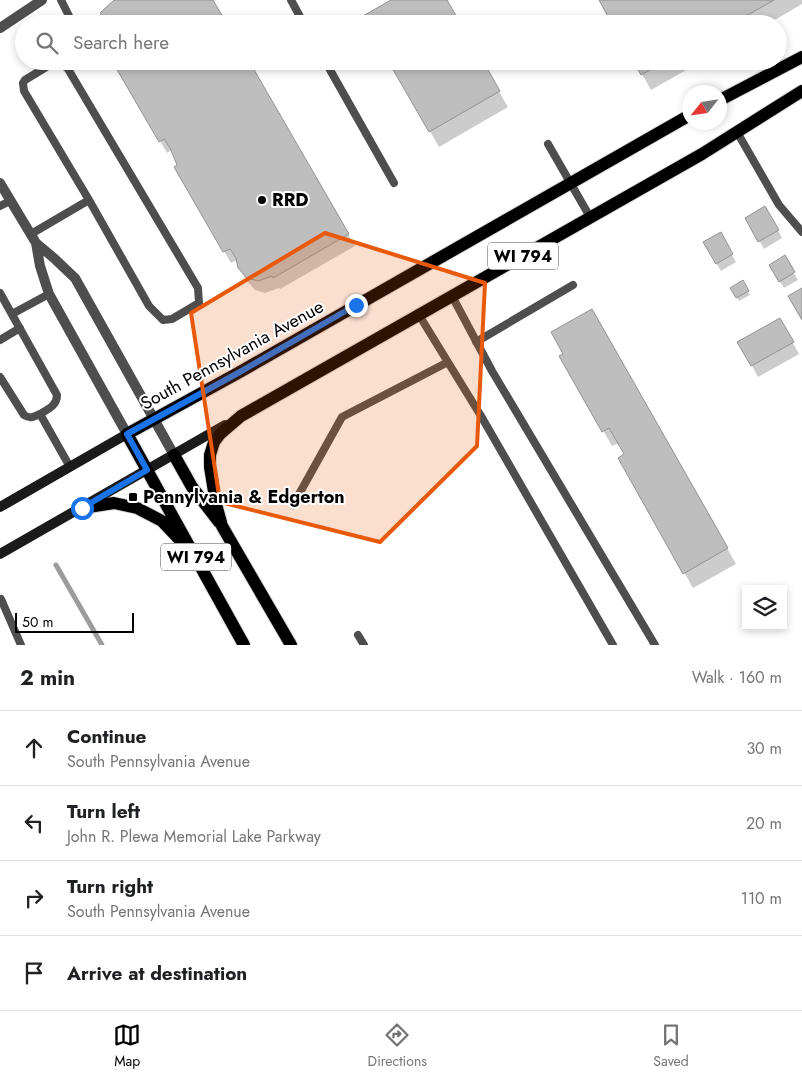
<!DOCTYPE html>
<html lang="en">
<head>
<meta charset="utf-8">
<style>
  :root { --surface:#fff; --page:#f6f6f6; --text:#202124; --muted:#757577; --line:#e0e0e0; --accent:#000 }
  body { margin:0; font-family:Jost,sans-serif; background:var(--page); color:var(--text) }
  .controls { position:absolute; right:15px; bottom:15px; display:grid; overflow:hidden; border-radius:0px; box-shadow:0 2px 8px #0003 }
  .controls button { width:45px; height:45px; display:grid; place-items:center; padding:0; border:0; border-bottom:1px solid var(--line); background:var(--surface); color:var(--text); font:25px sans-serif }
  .compass { position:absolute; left:682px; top:85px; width:45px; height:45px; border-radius:50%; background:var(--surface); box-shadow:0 2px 8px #0003; rotate:240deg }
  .scale { position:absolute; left:15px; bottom:12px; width:119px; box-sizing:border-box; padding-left:5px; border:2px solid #000; border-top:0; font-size:14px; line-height:18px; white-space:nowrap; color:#000; -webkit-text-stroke:4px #fff; paint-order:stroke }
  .stop { position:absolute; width:15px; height:15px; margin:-11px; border:4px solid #1a73e8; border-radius:50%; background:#fff }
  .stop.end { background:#1a73e8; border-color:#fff; box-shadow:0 1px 5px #0008 }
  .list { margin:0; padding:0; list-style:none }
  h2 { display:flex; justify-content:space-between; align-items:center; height:65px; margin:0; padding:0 20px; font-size:21px }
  h2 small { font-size:16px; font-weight:400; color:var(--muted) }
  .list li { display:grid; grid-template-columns:32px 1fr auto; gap:15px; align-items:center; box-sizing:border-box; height:75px; padding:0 20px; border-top:1px solid var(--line) }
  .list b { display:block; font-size:19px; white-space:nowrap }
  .list p { margin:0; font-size:16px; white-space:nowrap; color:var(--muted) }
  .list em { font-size:16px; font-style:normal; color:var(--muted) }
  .icon { flex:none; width:28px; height:28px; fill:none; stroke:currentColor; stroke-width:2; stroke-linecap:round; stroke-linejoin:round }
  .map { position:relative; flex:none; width:802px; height:645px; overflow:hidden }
  .search { position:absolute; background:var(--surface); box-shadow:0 2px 8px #0003; left:15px; right:15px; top:15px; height:55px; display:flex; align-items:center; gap:12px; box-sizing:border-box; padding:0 18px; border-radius:28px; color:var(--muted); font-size:19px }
  .sheet { height:365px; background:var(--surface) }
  nav { display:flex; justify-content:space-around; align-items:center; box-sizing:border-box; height:70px; border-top:1px solid var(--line); background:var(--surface); font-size:14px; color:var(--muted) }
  nav a { display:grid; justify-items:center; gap:2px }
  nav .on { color:var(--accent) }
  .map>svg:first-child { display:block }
</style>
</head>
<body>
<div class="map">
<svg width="802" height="645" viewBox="0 0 802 645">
  <rect width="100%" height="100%" fill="#fff"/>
  <path fill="#0003" d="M600,0H802V4L768,24H614Z
    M114,61H248L355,246L280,289L279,288L265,293L255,290L246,280L239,267L237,260L231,263L176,167L178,166L172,150L167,153Z
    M390,61H481L508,107L439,147Z
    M635,61H702L651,90Z
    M765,207L782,238L764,249L747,218Z
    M720,234L736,262L721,271L705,243Z
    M784,257L798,280L784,288L770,265Z
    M743,282L750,295L739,301L732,288Z
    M592,310L736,564L693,588L619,458L625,455L619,443L612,446L561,357L564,355Z
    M780,320L799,354L758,377L739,342Z"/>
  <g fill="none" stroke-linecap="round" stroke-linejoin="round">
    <path stroke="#9c9c9c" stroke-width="5" d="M56,565L102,645"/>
  </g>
  <path fill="#bebebe" stroke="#929292" d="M114,0H213L227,24H99L101,12Z
    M391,0H447L461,24H367L363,16Z
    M599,0H774L732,24H612Z
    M112,61H249L349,234L273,278L272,276L258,281L247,278L238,268L236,258L230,249L223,252L174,167L177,165L170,148L164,139L159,142Z
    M388,61H483L500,91L429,132Z
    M633,61H666L641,75Z
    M765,206L779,230L758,242L745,218Z
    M721,232L733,254L716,264L703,242Z
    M785,255L795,272L779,282L769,265Z
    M743,280L749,291L736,298L730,288Z
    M802,288V320L788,296Z
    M592,309L728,548L683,574L618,458L624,454L609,428L602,432L559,356L563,354L551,332Z
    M780,318L794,342L751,366L737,342Z"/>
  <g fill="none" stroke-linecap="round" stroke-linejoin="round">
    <defs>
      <path id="primary" d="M720,100L802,57
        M174,455L192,487L219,522
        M82,508L114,503L137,508L162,521L181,541
        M244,645L127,434L238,373L690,115
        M291,645L222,526L216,504L210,467V455L214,442L220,434L241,416L702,154L802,91"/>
    </defs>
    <use href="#primary" stroke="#dbdbdb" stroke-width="14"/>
    <path stroke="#4e4e4e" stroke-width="8" d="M61,0L73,24
      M291,0L304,24
      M56,61L25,80L23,83L24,91L89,200L149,306L163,320L172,319L199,303L198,288L68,69L58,61
      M325,61L394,183
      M737,132L779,205L802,232
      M548,144L590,217
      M0,206L10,201
      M31,234L89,200
      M0,293L57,395C57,406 48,409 40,414L70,467
      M452,296L492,371L655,645
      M12,314L49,294
      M419,315L481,416L613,645
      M0,340L20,328
      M476,342L573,285
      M0,377L24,415C30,419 33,417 40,414
      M293,505L342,417L448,362
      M1,599L21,645
      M358,635L364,645"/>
    <path stroke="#4e4e4e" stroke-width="10" d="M0,28L42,0
      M0,183L36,243L40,266L49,294L127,434
      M36,243L55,259L75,278L174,455"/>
    <path stroke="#1b1b1b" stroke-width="10" d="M0,507L127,434
      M0,554L225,425"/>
    <use href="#primary" stroke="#000" stroke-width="12"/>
  </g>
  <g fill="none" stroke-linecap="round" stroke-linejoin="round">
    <path stroke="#1a73e8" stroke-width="6" d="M82,508L147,470L127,434L238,373L356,305"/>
  </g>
  <path fill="#e8590c" fill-opacity="0.2" stroke="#e8590c" stroke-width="4" stroke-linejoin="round" d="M325,233L485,283L477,446L380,542L220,502L191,313Z"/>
  <g fill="#000" stroke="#fff" stroke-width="2">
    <circle cx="262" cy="200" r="5"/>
    <rect x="128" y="492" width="10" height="10" rx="2.5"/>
  </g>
  <g text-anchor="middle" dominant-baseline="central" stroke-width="4" stroke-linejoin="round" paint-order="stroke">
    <g fill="#fff" stroke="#4c4c4c" stroke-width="1">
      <rect x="488" y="242.5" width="70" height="27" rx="4"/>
      <rect x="161" y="543.5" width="70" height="27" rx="4"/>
    </g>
    <g font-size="16" font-weight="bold" fill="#000">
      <text x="523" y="256">WI 794</text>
      <text x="196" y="557">WI 794</text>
    </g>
    <g font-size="18" font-weight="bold" fill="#000" stroke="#fff" text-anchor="start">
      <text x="272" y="200">RRD</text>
      <text x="143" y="497">Pennylvania &amp; Edgerton</text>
    </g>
    <g font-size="18" fill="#000" stroke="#fff">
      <text transform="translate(232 355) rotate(-29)">South Pennsylvania Avenue</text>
    </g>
  </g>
</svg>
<div class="controls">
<button><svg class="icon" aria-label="layers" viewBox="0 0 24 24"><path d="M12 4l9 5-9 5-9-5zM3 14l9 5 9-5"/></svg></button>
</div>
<svg class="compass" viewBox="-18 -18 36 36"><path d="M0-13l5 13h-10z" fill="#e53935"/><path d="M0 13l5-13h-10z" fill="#757577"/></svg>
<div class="scale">50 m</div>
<div class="stop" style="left:82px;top:508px"></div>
<div class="stop end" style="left:356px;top:305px"></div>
<div class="search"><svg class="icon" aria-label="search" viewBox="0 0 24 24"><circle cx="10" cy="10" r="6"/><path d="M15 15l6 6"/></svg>Search here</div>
</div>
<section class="sheet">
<h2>2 min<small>Walk · 160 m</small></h2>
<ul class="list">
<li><svg class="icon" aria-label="ahead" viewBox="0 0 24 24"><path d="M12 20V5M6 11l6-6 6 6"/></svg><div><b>Continue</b><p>South Pennsylvania Avenue</p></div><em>30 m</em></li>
<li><svg class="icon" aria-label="left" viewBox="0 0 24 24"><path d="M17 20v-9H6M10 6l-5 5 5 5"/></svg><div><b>Turn left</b><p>John R. Plewa Memorial Lake Parkway</p></div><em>20 m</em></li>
<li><svg class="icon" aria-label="right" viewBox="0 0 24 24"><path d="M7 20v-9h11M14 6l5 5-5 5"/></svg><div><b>Turn right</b><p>South Pennsylvania Avenue</p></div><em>110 m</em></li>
<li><svg class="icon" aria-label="arrive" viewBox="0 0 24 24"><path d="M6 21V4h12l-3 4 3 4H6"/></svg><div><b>Arrive at destination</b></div></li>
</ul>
</section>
<nav>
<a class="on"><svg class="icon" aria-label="map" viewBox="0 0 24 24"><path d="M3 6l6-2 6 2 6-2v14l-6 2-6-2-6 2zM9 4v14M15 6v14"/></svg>Map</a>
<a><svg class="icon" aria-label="directions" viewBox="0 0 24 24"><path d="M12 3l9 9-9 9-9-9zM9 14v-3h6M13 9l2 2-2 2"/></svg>Directions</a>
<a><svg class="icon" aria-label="saved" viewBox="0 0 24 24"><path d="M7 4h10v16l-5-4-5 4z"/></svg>Saved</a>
</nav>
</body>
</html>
